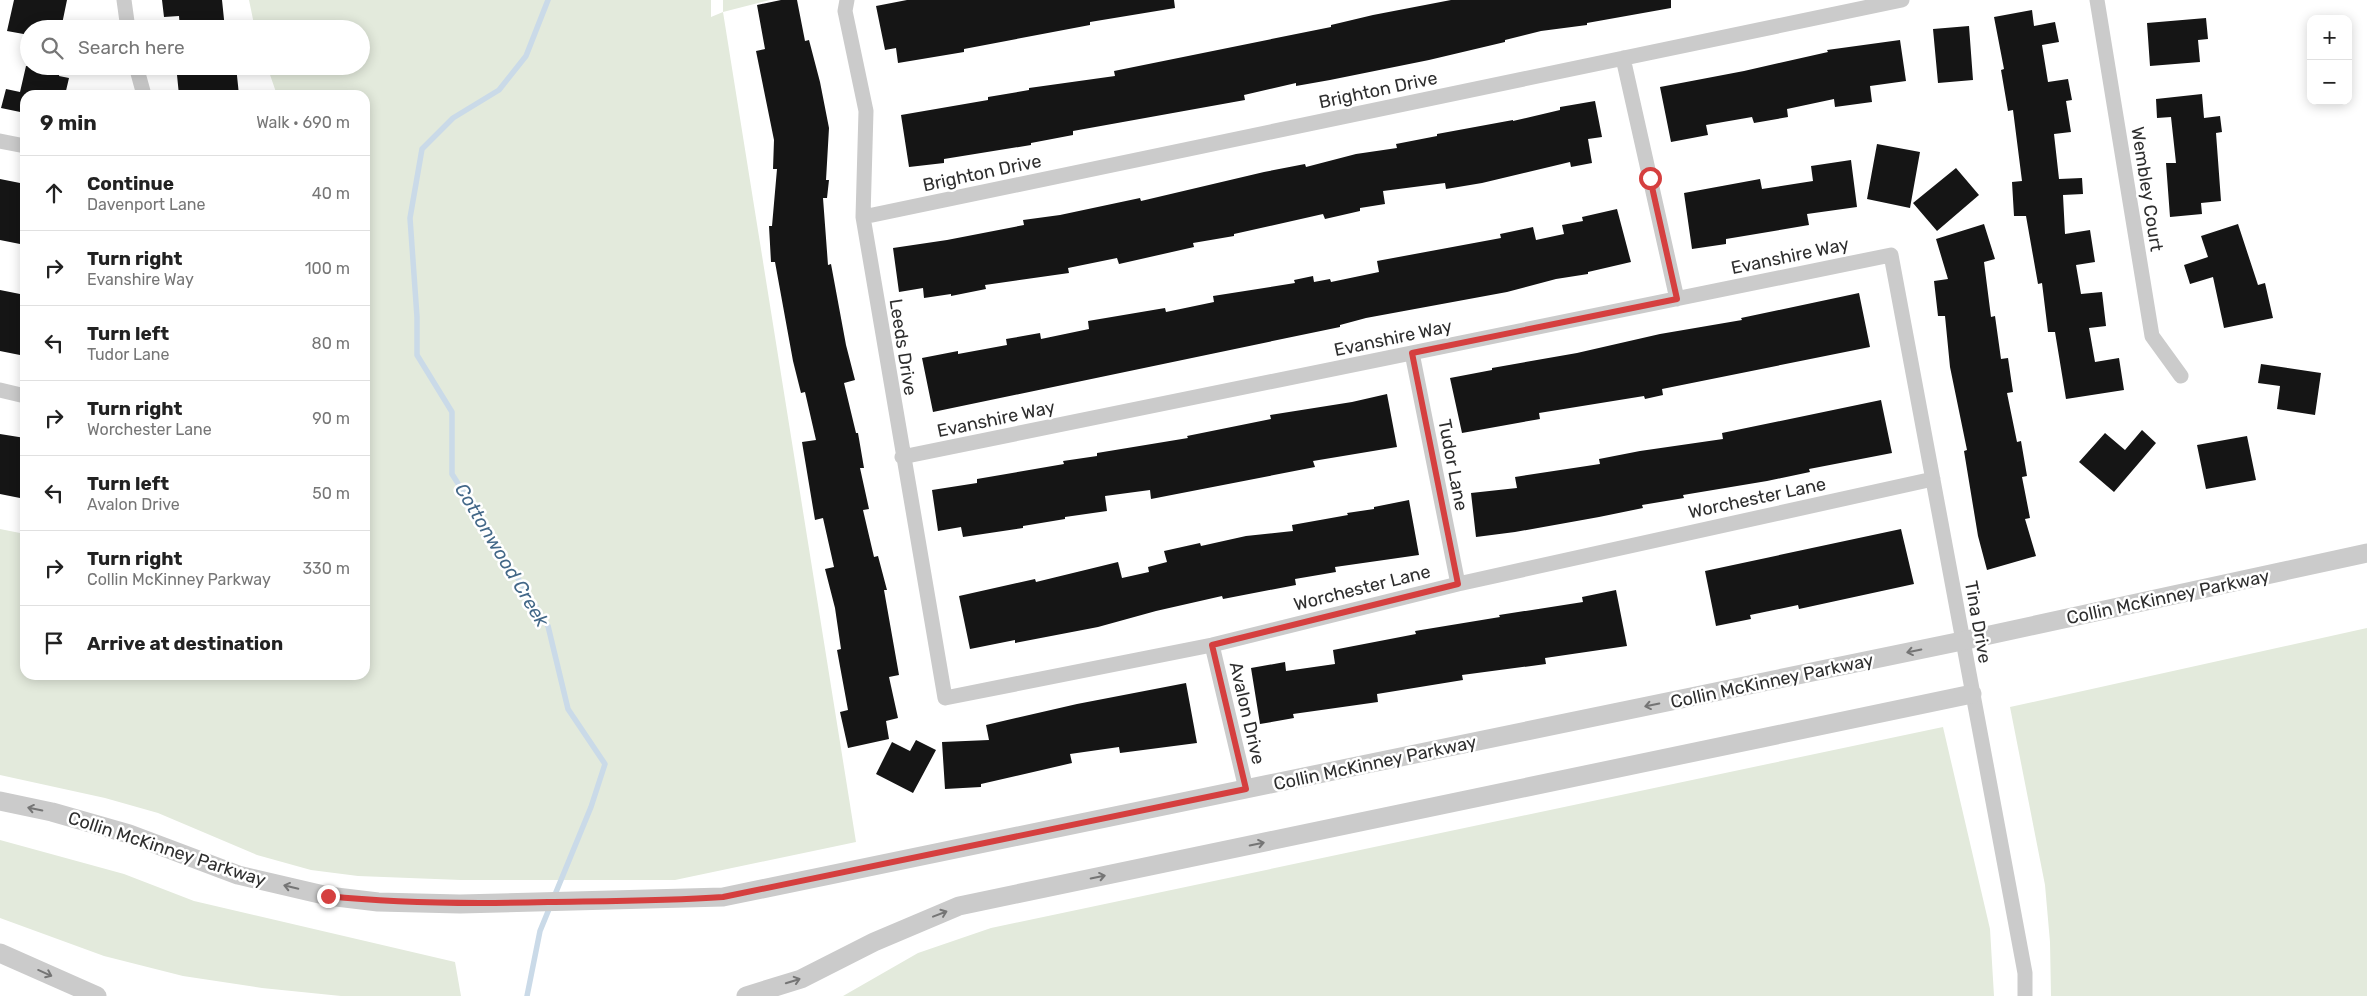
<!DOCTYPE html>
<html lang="en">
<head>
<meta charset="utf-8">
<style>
  :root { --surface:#fff; --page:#f2f2f2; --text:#222; --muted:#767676; --line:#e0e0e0 }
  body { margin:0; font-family:Rubik,sans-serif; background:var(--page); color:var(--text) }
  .controls { position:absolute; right:15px; top:15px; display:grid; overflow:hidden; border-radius:10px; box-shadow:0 2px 12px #0003 }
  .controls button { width:45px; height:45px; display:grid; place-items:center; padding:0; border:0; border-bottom:1px solid var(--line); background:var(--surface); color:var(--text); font:25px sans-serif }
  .stop { position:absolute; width:15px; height:15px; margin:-11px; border:4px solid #d53f3f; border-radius:50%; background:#fff }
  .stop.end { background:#d53f3f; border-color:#fff; box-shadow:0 1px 5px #0008 }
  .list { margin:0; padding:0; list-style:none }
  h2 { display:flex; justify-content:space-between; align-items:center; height:65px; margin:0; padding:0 20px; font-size:21px }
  h2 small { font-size:16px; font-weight:400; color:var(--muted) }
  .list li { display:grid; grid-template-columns:32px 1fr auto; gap:15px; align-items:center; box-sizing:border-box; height:75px; padding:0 20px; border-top:1px solid var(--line) }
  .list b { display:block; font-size:19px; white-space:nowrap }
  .list p { margin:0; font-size:16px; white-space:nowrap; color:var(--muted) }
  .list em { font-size:16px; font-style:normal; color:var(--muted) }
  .icon { flex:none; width:28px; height:28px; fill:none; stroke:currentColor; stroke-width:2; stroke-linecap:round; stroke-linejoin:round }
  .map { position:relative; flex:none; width:2367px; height:996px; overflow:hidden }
  .search { position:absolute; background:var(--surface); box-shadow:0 2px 12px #0003; left:20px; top:20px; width:350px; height:55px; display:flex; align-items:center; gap:12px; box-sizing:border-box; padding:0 18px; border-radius:28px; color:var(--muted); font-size:19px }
  .panel { position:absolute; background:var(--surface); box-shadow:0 2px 12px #0003; left:20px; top:90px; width:350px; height:590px; border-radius:15px }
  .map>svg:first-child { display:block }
</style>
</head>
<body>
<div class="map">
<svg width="2367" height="996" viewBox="0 0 2367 996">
  <rect width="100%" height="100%" fill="#fff"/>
  <path fill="#e3eadc" d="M249,0H711V17L723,12V0H770L723,12L856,842L675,880H461L358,876L311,870L257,855L158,813L105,798L0,775V529L25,534V675H365V95H277L267,66H361V29H255Z
    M2367,628V996H2051L2050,942L2045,885L2010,707Z
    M1943,727L1990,929L1994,996H843L918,953L991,928Z
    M0,840L124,874L194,901L455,962L461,996H341L262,988L183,976L104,956L0,918Z"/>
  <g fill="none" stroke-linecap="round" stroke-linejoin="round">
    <path stroke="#cadae8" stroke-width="5.5" d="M527,996L540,931L591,807L605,764L568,709L548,626L452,474V412L417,355V317L410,218L422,149L453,118L499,90L526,56L548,0"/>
  </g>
  <path fill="#151515" d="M14,0H67L61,29H29V35L7,31Z
    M162,0H222L225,29H180L179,16L164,17Z
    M781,0H797L805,41L809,40L820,82L829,128L826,180H829L827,198H823L828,265L831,264L846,345L855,380L844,383L856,433H858L864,468H860L869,509L863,510L874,557L878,556L887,590H884L899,675L889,677L898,718L886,721L889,739L848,748L840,712L848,710L837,650L841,649L835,608L825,569L834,567L823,518L815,520L802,442L816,440L805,392L801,393L793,361L775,262H771L769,226H772L777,169H773L774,140L756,51L765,49L757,5Z
    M907,0H1174L1175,8L1090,22V25L964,49V52L898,63L896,48L885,50L876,6Z
    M1451,0H1671V8L1587,23V25L1541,31L1505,40V42L1429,60L1330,80L1296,86V83L1244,95L1245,100L1073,131V135L1031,143V145L944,159V163L909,167L901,115L988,100V97L1029,90V88L1115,76L1114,71L1331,27V25L1373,15Z
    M2032,10L2034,26L2055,22L2059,42L2042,45L2048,82L2068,79L2072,100L2066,101L2071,132L2054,134L2059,179L2082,178L2083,194L2063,195L2065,234L2090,230L2095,262L2076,265L2081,294L2102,292L2106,326L2089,328L2095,362L2119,358L2124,390L2066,399L2055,332H2048L2042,283L2038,284L2026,216H2014L2012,182L2022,181L2013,110L2008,111L2001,70L2004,69L1994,17Z
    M2206,18L2208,39L2198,40L2200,62L2150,66L2147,23Z
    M1969,26L1973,80L1938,83L1933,29Z
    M1900,40L1906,81L1870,86L1872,102L1835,107L1834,99L1787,109L1788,117L1754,123L1752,117L1706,125L1708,135L1671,142L1660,87L1744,71L1828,52L1827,50Z
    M26,66H61L59,76L69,78L65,95H25V113L1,108L6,89L20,92Z
    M192,66H236L239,95H179L177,75L192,73Z
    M2202,94L2204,118L2220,116L2222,132L2216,133L2221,201L2201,203L2202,214L2170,217L2166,163H2176L2171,117L2157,118L2156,99Z
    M1595,101L1602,137L1588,139L1592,163L1571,167L1570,162L1482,183L1446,189L1445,183L1383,191L1385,204L1360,208V211L1325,219L1323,214L1234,234V236L1193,243L1194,247L1119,264L1117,258L1068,268L1069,273L985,285L986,289L951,296V294L924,298L923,288L899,292L893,248L947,240L1024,225L1023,220L1060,215L1140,198L1141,201L1264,172L1305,164L1306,167L1356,154L1397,148L1396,144L1437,136V134L1513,120V121L1560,110V107Z
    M1877,144L1920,152L1910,208L1867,199Z
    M1851,160L1857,207L1807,214L1809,225L1726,239V244L1692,249L1684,193L1760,179L1762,189L1813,181L1811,166Z
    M1956,168L1979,195L1937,231L1913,203Z
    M0,179L25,184V245L0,240Z
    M1617,209L1631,262L1588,272V274L1556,279L1507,292L1366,318L1340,325V327L933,412L922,358L958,351V354L1007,345L1006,339L1040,333L1041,339L1089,329L1088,321L1165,308L1166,312L1214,302L1213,296L1295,283L1294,280L1313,276L1314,282L1330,279L1331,282L1379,272L1377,261L1501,238L1500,234L1533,227L1536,240L1564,234L1562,225L1583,221L1582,217Z
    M1984,224L1995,259L1984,262L1991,317L1995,316L2001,359L2008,358L2013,392L2007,393L2017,442L2021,441L2027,476L2022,477L2030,518L2025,519L2036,556L1987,570L1978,536L1964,451L1967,450L1950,367L1945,316H1938L1934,281L1948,279L1936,239Z
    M2238,224L2258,285L2265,283L2273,318L2224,328L2213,277L2190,284L2184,265L2208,257L2201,236Z
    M0,290L25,295V356L0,351Z
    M1859,293L1870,347L1662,389L1663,395L1645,399L1644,396L1539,413L1540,419L1462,433L1450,378L1492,370V368L1577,353L1660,334L1742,320L1741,318Z
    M2261,364L2321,373L2315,415L2277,409L2280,386L2258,383Z
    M1387,394L1397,447L1313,461L1315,467L1151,499L1150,490L1105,496L1107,511L1065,517V519L1023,526V528L963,537L961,527L938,531L932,490L977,483V479L1064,464L1063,461L1097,456V453L1188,438L1187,436L1271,419L1270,415L1352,402Z
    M1881,400L1892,453L1809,469L1810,472L1767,481L1683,495L1684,498L1642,505L1643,508L1599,517L1515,532L1476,537L1471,493L1517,488L1515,477L1600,464L1599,459L1640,451L1723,439L1722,433Z
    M2142,430L2156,443L2114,492L2079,462L2105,433L2125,450Z
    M0,434L25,438V499L0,494Z
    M2247,436L2256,480L2206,489L2197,445Z
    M1409,500L1419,555L1335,567L1336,572L1295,579L1296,585L1223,599L1222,596L1156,611L1098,627L1015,643V640L970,649L959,596L1035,579L1036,582L1118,562L1122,578L1149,572L1148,567L1167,562L1164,551L1200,543L1201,546L1246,536L1293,531L1292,525L1348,515L1347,513L1374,509V507Z
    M1901,529L1914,584L1799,609L1798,605L1750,615L1751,619L1716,626L1705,571Z
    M1616,590L1627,646L1545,658L1546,664L1462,675L1463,680L1377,694L1378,702L1293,714L1294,718L1260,724L1251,668L1285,662L1286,671L1335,664L1333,650L1416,634L1415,631L1500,617L1499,615L1583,602L1582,597Z
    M1186,683L1197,743L1120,753L1119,747L1070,754L1072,763L981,784V787L945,789L942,742L989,740L986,725L1077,704Z
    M916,740L936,750L913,793L876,774L892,742L910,751Z"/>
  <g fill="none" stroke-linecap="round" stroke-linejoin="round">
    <path stroke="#cbcbcb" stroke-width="15" d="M124,0L128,29
      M847,0L845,11L866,111L863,217L945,698L1212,645L1458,584L1933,479
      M2097,0L2152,336L2181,376
      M1623,58L1677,299
      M136,66L144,95
      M0,141L25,146
      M863,217L1902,0
      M1412,353L1458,584
      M0,390L25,396
      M902,457L1891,255L2025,973V996
      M1212,645L1246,789"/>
    <path stroke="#cbcbcb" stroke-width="19" d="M0,801L52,812L129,834L238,875L328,896L378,902L460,904L723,897L1962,641L2367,553
      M0,953L97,996
      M746,996L801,979L874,942L959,906L1972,694"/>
  </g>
  <defs><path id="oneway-shaft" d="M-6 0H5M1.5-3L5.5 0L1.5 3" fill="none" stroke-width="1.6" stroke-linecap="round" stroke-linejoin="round" transform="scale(1.25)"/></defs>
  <g stroke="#757575">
    <use href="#oneway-shaft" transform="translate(1914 651) rotate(168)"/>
    <use href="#oneway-shaft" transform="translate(1652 705) rotate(168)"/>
    <use href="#oneway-shaft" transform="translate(35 809) rotate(-168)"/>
    <use href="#oneway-shaft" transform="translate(1257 844) rotate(-12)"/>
    <use href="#oneway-shaft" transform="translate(1098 877) rotate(-12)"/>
    <use href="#oneway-shaft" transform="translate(291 887) rotate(-167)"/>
    <use href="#oneway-shaft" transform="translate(940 914) rotate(-21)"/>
    <use href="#oneway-shaft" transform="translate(45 973) rotate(24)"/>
    <use href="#oneway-shaft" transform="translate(793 981) rotate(-17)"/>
  </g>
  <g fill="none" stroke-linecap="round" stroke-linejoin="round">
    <path stroke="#d53f3f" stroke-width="6" d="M328,896C402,904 475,904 548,902C607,901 665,901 723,897L1246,789L1212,645L1458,584L1412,353L1677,299L1650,178"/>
  </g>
  <g text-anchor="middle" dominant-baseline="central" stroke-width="5" stroke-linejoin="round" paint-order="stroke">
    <g font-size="18" fill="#2e2e2e" stroke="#fff">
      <text transform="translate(1378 90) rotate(-12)">Brighton Drive</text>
      <text transform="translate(982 173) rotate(-12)">Brighton Drive</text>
      <text transform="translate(2147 189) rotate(81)">Wembley Court</text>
      <text transform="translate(1790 256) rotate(-12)">Evanshire Way</text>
      <text transform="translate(1393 338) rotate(-12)">Evanshire Way</text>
      <text transform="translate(903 347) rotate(81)">Leeds Drive</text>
      <text transform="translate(996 419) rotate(-12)">Evanshire Way</text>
      <text transform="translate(1453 465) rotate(79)">Tudor Lane</text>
      <text transform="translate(1757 498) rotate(-12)">Worchester Lane</text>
      <text transform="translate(1362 588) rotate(-14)">Worchester Lane</text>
      <text transform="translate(2168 597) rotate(-12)">Collin McKinney Parkway</text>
      <text transform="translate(1978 622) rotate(80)">Tina Drive</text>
      <text transform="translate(1772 681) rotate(-12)">Collin McKinney Parkway</text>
      <text transform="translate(1247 713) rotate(77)">Avalon Drive</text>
      <text transform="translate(1375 763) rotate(-12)">Collin McKinney Parkway</text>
      <text transform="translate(167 849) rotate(18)">Collin McKinney Parkway</text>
    </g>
    <g font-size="19" font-style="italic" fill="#436888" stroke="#fff">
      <text transform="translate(502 555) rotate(59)">Cottonwood Creek</text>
    </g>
  </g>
</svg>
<div class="controls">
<button>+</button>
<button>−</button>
</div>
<div class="stop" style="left:1650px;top:178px"></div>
<div class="stop end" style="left:328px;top:896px"></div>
<div class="search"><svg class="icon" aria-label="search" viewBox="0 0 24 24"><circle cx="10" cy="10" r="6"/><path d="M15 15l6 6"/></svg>Search here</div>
<section class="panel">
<h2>9 min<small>Walk · 690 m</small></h2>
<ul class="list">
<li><svg class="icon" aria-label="ahead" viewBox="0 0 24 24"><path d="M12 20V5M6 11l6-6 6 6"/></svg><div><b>Continue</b><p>Davenport Lane</p></div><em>40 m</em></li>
<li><svg class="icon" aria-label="right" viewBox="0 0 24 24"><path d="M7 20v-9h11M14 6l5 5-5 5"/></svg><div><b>Turn right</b><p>Evanshire Way</p></div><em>100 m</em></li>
<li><svg class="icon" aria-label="left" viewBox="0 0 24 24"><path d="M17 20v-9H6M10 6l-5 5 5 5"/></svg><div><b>Turn left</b><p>Tudor Lane</p></div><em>80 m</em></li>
<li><svg class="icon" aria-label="right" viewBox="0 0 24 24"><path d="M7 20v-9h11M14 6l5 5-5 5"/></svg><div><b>Turn right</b><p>Worchester Lane</p></div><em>90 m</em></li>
<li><svg class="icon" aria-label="left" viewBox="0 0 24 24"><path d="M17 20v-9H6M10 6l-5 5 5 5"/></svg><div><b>Turn left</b><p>Avalon Drive</p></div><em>50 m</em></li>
<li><svg class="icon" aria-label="right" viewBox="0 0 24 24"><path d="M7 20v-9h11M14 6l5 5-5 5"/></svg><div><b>Turn right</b><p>Collin McKinney Parkway</p></div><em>330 m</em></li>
<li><svg class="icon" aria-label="arrive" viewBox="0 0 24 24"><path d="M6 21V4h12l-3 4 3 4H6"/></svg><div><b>Arrive at destination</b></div></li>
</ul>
</section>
</div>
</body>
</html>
